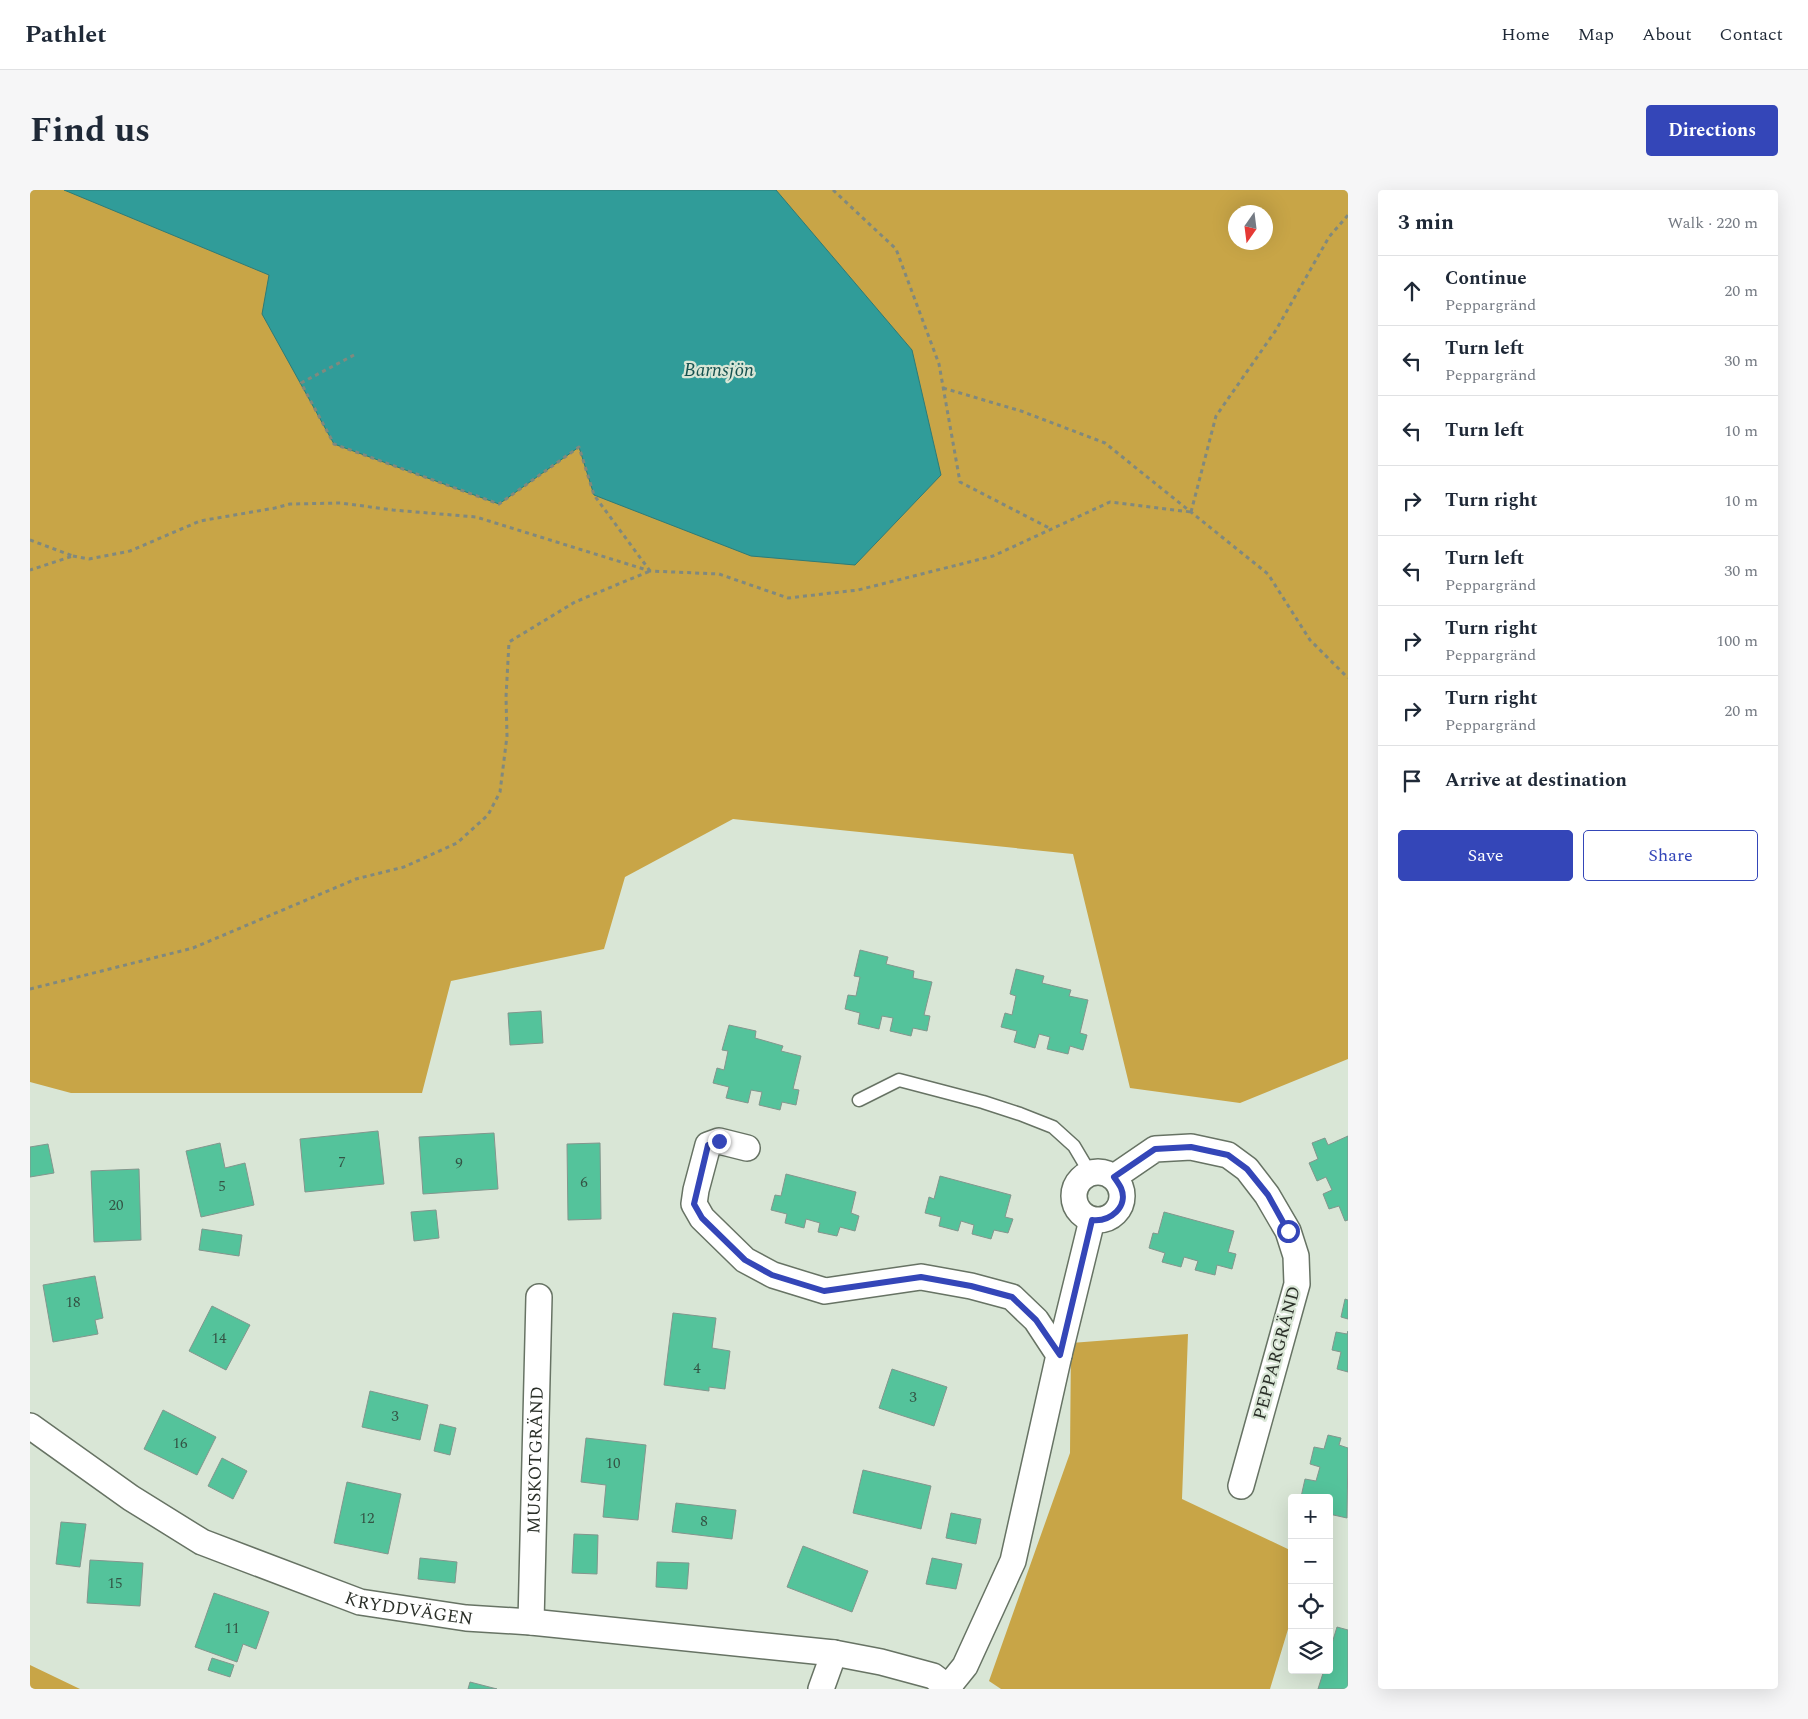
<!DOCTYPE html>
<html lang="en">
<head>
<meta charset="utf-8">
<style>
  :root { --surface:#fff; --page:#f6f6f7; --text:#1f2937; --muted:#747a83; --line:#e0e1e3; --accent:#3446b8 }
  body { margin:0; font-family:Spectral,serif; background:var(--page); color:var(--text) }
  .controls { position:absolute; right:15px; bottom:15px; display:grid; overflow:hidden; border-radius:5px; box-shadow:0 5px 20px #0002 }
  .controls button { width:45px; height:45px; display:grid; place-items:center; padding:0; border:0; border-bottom:1px solid var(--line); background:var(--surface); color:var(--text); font:25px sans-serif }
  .compass { position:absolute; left:1198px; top:15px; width:45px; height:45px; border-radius:50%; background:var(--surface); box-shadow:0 5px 20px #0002; rotate:194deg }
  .stop { position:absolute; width:15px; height:15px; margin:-11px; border:4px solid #3446b8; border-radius:50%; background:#fff }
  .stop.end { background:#3446b8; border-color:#fff; box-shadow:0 1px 5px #0008 }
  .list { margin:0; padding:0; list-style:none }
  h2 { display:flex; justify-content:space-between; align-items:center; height:65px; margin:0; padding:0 20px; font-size:21px }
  h2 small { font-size:16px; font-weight:400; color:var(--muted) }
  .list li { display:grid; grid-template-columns:32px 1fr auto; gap:15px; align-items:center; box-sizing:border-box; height:70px; padding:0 20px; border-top:1px solid var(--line) }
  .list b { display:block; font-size:19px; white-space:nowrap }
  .list p { margin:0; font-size:16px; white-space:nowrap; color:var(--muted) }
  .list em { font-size:16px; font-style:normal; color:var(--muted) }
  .actions { display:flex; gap:10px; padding:15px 20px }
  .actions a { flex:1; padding:11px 0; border:1px solid var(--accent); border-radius:5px; text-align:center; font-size:18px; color:var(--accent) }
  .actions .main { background:var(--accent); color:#fff }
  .icon { flex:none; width:28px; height:28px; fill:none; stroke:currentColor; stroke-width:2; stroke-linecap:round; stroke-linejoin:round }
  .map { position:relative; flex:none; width:1318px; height:1499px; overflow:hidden; border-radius:5px }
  header { display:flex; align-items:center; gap:30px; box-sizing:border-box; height:70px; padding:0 25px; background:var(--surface); border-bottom:1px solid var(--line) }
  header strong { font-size:24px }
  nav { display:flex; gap:28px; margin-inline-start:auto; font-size:18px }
  .intro { display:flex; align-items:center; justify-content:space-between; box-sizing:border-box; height:120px; padding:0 30px }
  h1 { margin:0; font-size:35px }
  .button { padding:12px 22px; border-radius:5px; background:var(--accent); color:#fff; font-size:18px; font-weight:700 }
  main { display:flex; gap:30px; padding:0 30px }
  aside { flex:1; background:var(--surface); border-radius:5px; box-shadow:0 5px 20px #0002 }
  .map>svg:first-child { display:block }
</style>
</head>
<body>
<header>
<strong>Pathlet</strong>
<nav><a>Home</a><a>Map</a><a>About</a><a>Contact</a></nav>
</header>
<div class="intro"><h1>Find us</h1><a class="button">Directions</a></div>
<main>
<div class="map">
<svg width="1318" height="1499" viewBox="0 0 1318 1499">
  <rect width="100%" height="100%" fill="#d9e6d6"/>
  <path fill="#c8a547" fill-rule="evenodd" d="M0,0H1318V869L1210,913L1100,898L1043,664L703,629L595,687L574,759L421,791L392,903H41L0,892ZM1206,22H1236V52H1206Z
    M1158,1144L1152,1309L1262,1361V1426L1240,1499H971L959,1491L1040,1263L1041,1153Z
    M0,1475L50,1499H0Z"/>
  <path fill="#309c99" stroke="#2e7b77" d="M34,0H746L882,160L911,285L825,375L721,366L564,305L549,257L469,314L304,254L232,124L239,85Z"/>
  <path fill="#54c39b" stroke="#83968d" d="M830,760L858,767L856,774L884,781L883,788L902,792L894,825L900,826L897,841L883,838L881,846L860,841L863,828L852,826L849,839L828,834L830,823L815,819L818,805L826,806L830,787L824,786Z
    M986,779L1014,786L1012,793L1041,800L1039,806L1058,810L1050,843L1057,845L1053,860L1040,856L1038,864L1017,859L1020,847L1009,844L1005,858L984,852L987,841L971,837L975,823L982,825L986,806L980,804Z
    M511,821L513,853L480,855L478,823Z
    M699,835L726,841L725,848L753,856L751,861L771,866L763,899L769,900L766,915L752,912L750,920L729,915L732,902L721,900L718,913L696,908L699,897L683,893L687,878L694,880L698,861L692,860Z
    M348,941L354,994L275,1002L270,949Z
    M464,943L468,999L393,1004L389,947Z
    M1318,946V1030L1315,1031L1309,1016L1299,1019L1293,1004L1302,1000L1296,987L1287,991L1279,973L1288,969L1282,953L1295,948L1298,955Z
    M190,953L195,978L215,973L224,1015L171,1027L156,961Z
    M570,953L571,1029L538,1030L537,954Z
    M18,954L24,983L0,987V957Z
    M109,979L111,1050L64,1052L61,981Z
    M756,984L826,1002L821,1023L829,1026L825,1041L810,1037L807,1046L788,1042L790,1033L776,1029L774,1038L755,1033L757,1024L741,1020L745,1005L751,1006Z
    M910,986L981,1005L975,1027L983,1029L978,1043L964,1040L961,1049L942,1044L944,1035L931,1031L928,1041L909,1036L911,1027L895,1023L899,1007L904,1009Z
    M406,1020L409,1048L384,1051L381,1022Z
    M1134,1022L1204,1041L1198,1062L1206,1064L1202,1079L1187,1075L1185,1085L1165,1080L1168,1071L1154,1067L1151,1077L1132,1072L1135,1063L1119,1058L1123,1043L1128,1044Z
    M172,1039L212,1045L209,1066L169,1060Z
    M65,1086L73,1128L65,1130L68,1144L23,1152L13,1095Z
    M1315,1109L1318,1110V1129L1311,1127Z
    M182,1116L220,1135L196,1180L159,1161Z
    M643,1123L686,1128L682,1158L700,1161L695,1199L679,1197V1201L634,1195Z
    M1318,1141V1182L1307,1179L1311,1162L1302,1160L1306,1142L1317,1144Z
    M862,1179L917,1197L904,1236L849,1218Z
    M340,1201L398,1215L390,1250L332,1237Z
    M133,1220L186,1247L167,1285L114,1259Z
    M410,1234L426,1238L420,1265L404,1261Z
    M1298,1245L1311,1248L1309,1255L1318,1258L1317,1328L1299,1324V1308L1271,1307L1275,1289L1286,1291L1290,1277L1280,1274L1284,1257L1294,1259Z
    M556,1248L616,1255L608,1330L573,1327L576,1295L551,1292Z
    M192,1268L217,1281L203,1309L178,1296Z
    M833,1280L901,1296L891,1339L823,1323Z
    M317,1292L371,1304L358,1364L304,1353Z
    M646,1313L706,1320L702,1349L642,1342Z
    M921,1323L951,1329L946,1354L916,1348Z
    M31,1332L56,1334L50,1377L26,1374Z
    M544,1344L568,1345L567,1384L542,1383Z
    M773,1356L838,1381L822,1422L757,1397Z
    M390,1368L427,1372L425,1393L388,1389Z
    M902,1368L932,1374L926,1399L896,1394Z
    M60,1370L113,1373L110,1416L57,1413Z
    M627,1372L659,1373L657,1399L626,1397Z
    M184,1403L239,1422L226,1459L213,1454L207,1472L165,1457Z
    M1307,1437L1318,1440V1499H1288L1294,1480H1299V1463Z
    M182,1468L204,1475L200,1487L178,1480Z
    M440,1492L467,1499H438Z"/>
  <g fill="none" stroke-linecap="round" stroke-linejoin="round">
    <defs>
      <path id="service" d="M829,910L869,890L953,912L990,924L1023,937L1044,956L1060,983"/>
      <g id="minor">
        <path d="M717,958L689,951L678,955L666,1000L664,1014L672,1028L715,1070L743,1085L795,1101L891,1087L941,1096L982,1107L1006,1130L1029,1165L983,1371L935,1476L918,1497"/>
        <circle cx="1068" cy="1006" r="24"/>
        <path d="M1084,987L1125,959L1161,957L1198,965L1217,979L1237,1005L1258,1041L1266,1066L1267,1094L1211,1296"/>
        <path d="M1029,1165L1062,1030"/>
        <path id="s1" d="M0,1236L101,1308L172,1352L330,1412L436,1428L501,1432L804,1463L851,1472L903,1486L920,1499"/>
        <path id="s2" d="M501,1432L509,1107"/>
        <path d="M791,1499L804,1463"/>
      </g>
    </defs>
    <use href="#service" stroke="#677364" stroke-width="15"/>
    <use href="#minor" stroke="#677364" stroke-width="28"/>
    <path stroke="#80897e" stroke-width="3" stroke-dasharray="4 4" stroke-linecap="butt" d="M803,0L866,59L909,174L930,292L1021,339
      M324,165L271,193L304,254L469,314L549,257L564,305L620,381
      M913,198L991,221L1075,253L1238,384L1280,450L1318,488
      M1161,322L1186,226L1246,140L1299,47L1318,25
      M0,350L43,366L0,380
      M43,366L59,369L100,361L170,331L245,318L260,314L311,313L363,320L446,327L620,381L689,384L758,408L828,400L963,366L1080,312L1161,322
      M0,799L163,758L326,689L374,677L427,653L458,625L470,602L477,546L476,507L479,452L545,412L620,381"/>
    <use href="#service" stroke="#fff" stroke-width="12"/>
    <use href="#minor" stroke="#fff" stroke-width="25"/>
  </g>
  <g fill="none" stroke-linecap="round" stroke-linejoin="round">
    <path stroke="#3446b8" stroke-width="6" d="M689,951L678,955L664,1014L672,1028L715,1070L742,1085L794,1101L891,1087L941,1096L982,1107L1006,1130L1030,1165L1062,1030C1080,1032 1099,1017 1091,998C1089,994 1086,990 1084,987L1125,959L1161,957L1198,965L1217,979L1238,1005L1258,1041"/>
  </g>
  <g text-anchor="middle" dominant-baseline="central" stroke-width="4.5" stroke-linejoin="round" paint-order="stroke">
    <g font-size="15" fill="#345445">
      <text x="312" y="972">7</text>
      <text x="429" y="973">9</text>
      <text x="554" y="992">6</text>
      <text x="192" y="996">5</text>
      <text x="86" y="1015">20</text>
      <text x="43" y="1112">18</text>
      <text x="189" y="1148">14</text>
      <text x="667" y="1178">4</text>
      <text x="883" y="1207">3</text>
      <text x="365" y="1226">3</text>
      <text x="150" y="1253">16</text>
      <text x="583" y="1273">10</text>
      <text x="337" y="1328">12</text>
      <text x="674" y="1331">8</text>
      <text x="85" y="1393">15</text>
      <text x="202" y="1438">11</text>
    </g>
    <g font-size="18" fill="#2a2f28" stroke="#d9e6d6">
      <text transform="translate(1247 1163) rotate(-75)">PEPPARGRÄND</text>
      <text stroke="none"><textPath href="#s2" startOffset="162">MUSKOTGRÄND</textPath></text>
      <text stroke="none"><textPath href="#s1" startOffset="426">KRYDDVÄGEN</textPath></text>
    </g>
    <g font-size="19" font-style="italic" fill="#15514f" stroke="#d9e6d6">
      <text x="689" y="180">Barnsjön</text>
    </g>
  </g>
</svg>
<div class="controls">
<button>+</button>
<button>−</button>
<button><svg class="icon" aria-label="locate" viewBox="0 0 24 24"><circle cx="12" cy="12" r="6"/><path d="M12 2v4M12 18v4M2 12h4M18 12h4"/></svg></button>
<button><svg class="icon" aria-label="layers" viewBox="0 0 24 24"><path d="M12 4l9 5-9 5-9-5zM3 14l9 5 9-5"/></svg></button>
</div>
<svg class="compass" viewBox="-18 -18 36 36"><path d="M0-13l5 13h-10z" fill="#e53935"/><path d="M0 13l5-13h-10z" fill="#747a83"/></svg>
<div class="stop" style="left:1258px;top:1041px"></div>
<div class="stop end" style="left:689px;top:951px"></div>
</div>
<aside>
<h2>3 min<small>Walk · 220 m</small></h2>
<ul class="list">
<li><svg class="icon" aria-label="ahead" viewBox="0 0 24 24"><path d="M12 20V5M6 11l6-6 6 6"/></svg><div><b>Continue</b><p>Peppargränd</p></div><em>20 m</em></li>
<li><svg class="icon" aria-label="left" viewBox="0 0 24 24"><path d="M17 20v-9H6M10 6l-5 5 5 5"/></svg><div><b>Turn left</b><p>Peppargränd</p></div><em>30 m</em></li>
<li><svg class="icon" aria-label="left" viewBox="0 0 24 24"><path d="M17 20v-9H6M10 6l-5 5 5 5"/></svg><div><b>Turn left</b></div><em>10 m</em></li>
<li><svg class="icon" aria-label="right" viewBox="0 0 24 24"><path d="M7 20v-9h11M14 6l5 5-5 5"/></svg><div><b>Turn right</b></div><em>10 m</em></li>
<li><svg class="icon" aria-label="left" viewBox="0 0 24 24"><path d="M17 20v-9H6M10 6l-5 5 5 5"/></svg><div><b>Turn left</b><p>Peppargränd</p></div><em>30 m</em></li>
<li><svg class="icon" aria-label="right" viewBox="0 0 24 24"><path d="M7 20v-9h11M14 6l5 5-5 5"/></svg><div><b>Turn right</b><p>Peppargränd</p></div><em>100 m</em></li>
<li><svg class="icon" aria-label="right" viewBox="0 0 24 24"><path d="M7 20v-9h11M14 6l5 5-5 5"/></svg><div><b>Turn right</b><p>Peppargränd</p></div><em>20 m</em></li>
<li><svg class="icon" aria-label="arrive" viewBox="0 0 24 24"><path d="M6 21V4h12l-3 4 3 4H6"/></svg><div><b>Arrive at destination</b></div></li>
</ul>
<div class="actions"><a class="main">Save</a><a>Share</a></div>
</aside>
</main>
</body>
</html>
